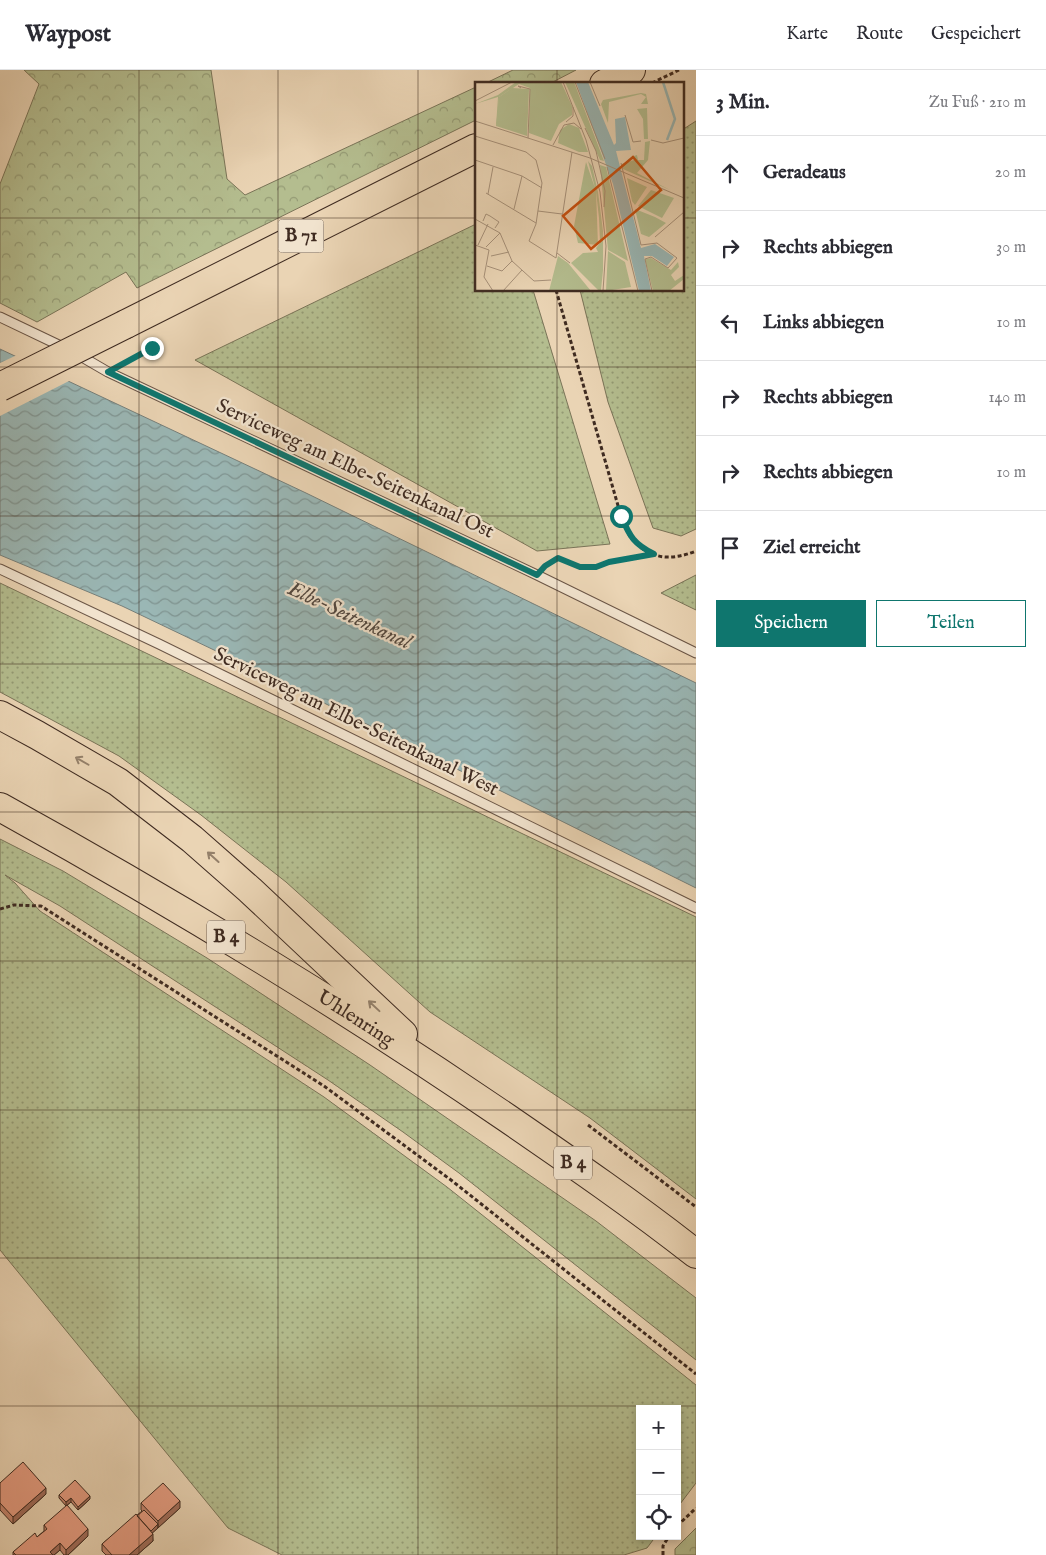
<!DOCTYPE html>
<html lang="de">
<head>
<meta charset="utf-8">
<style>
  :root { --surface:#fff; --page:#f7f7f7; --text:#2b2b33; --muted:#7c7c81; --line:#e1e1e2; --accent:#0f766e }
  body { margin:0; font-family:"IM FELL English",serif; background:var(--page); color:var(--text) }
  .controls { position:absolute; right:15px; bottom:15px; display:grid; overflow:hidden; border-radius:0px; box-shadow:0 2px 8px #0003 }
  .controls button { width:45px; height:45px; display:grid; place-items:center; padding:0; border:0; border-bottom:1px solid var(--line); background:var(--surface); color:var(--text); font:25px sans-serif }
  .stop { position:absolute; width:15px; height:15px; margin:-11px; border:4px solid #0f766e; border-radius:50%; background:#fff }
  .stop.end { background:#0f766e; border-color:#fff; box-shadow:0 1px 5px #0008 }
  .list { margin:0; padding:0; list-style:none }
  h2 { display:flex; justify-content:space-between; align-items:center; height:65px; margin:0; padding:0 20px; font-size:21px }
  h2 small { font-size:16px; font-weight:400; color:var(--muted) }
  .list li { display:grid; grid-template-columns:32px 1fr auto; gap:15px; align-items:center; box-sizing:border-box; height:75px; padding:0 20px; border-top:1px solid var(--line) }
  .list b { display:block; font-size:19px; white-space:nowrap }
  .list em { font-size:16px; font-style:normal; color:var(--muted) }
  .actions { display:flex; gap:10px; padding:15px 20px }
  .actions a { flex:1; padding:11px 0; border:1px solid var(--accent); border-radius:0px; text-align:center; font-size:18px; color:var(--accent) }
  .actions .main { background:var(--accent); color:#fff }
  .icon { flex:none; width:28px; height:28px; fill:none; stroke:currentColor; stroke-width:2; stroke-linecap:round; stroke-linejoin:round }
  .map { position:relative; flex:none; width:696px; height:1485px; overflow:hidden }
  header { display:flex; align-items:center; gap:30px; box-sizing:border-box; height:70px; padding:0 25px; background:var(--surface); border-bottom:1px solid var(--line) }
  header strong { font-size:24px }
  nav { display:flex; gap:28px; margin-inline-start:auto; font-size:18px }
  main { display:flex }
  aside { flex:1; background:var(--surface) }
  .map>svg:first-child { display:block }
</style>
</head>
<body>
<header>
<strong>Waypost</strong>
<nav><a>Karte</a><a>Route</a><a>Gespeichert</a></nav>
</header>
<main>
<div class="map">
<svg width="696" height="1485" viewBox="0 0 696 1485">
  <defs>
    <pattern id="grass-dots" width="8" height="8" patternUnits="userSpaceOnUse" patternTransform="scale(1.25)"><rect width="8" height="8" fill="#b4bd8f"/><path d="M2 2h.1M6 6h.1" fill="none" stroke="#949a74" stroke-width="1.8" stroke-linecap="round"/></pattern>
    <pattern id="forest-crowns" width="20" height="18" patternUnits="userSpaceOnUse" patternTransform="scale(1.25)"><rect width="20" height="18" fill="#b4bd8f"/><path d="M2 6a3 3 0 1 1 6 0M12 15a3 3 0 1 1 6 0" fill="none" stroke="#949a74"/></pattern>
    <pattern id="water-waves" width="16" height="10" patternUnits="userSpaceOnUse" patternTransform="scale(1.25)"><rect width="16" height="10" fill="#9ab7b5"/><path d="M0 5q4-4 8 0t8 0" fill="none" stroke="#7f9593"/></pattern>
  </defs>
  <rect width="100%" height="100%" fill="#ead4b4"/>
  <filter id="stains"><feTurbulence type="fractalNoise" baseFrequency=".004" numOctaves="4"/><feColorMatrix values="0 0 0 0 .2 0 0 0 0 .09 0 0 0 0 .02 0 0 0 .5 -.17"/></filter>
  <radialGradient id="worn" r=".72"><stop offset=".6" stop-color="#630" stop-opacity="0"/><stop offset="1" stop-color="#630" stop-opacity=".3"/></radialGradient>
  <path fill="url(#grass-dots)" stroke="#7a7458" d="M696,51V459L681,466L653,458L608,332L580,220H682V60Z
    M476,154V220H533L610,474L537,481L195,290Z
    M696,505V540L661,523Z
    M0,513L696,847V1129L590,1048L430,942L286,812L201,745L119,686L0,622Z
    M0,769L63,801L207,888L370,995L596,1151L696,1228V1290L459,1103L403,1062L328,1010L60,836L5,805L15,813L40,841L324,1027L447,1117L696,1315V1413L677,1438V1339H640V1466H656L647,1478L624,1485H282L228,1458L0,1180Z"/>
  <path fill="url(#forest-crowns)" stroke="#7a7458" d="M24,0H211L227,109L245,125L476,17V50L137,218L126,202L37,252L0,233V114L39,14Z
    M513,0H576L549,14H484Z
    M696,1458V1485H675V1479Z"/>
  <path fill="url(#water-waves)" stroke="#767f7a" d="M0,279L306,423L696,613V818L306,624L122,536L0,485Z"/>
  <path fill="#ead4b4" d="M17,285L71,310L0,346V293Z"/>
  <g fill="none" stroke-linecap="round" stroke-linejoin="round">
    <defs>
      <path id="lane" d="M0,247L65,278
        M77,284L108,302L537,505L696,583
        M0,499L159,574L696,838"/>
      <path id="primary" d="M604,14L631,0
        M126,254L476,78"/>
      <g id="highway">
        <path d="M0,645L37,665L118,712L192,769L250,820L403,964"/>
        <path id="s1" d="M0,737C174,833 343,936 507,1048C571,1092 635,1136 696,1184"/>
      </g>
    </defs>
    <use href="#lane" stroke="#6a5546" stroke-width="11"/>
    <use href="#primary" stroke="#3f2b21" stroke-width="30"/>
    <use href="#highway" stroke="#3f2b21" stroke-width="30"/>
    <path stroke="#3f2b21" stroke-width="3" stroke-dasharray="4 2.5" stroke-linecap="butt" d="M652,13L679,0
      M556,220L621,446C624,453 627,462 631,468C650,490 671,491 696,481
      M124,293L152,278L148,269
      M550,493L558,488L580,497H596L609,492L654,484
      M0,839L14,835L41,836L324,1016L451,1110L696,1304
      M588,1055L696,1137
      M677,1456L696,1438
      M663,1485V1476L669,1466"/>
    <use href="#lane" stroke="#f1e3ce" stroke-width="9"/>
    <use href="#primary" stroke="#ead4b4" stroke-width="28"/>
    <use href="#highway" stroke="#ead4b4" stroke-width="28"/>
    <defs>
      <path id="primary-bridge" d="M0,317L126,254"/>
    </defs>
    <use href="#primary-bridge" stroke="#3f2b21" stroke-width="30" stroke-linecap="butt"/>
    <use href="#primary-bridge" stroke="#ead4b4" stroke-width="28"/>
  </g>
  <path fill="#c4856e" stroke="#3f2b21" d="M0,1413L46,1424L13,1454L0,1440Z
    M59,1425L90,1429L78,1440L71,1432L66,1436L59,1428Z
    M141,1433L180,1438L152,1463L153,1471L137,1485H106L102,1481V1474L142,1441L141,1440Z
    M44,1455L88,1466L68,1485H64L60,1480L54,1485H13V1482L37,1467L44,1461Z"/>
  <path fill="#a06c5a" stroke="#3f2b21" d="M46,1418V1424L13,1454V1447Z
    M90,1426V1429L78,1440V1437Z
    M71,1428V1432L66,1436V1432Z
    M180,1431V1438L158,1458V1451Z
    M158,1454V1458L149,1466V1463Z
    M88,1459V1466L68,1485H66V1480Z
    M153,1464V1471L137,1485H129Z
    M60,1473V1480L54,1485H50V1482Z"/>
  <path fill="#e49b80" stroke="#3f2b21" d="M23,1392L46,1418L13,1447L0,1433V1413Z
    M75,1410L90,1426L78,1437L71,1428L66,1432L59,1425Z
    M163,1413L180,1431L158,1451L141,1433Z
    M67,1435L88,1459L66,1480L60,1473L50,1482L53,1485H16L13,1482L35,1463L37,1467L47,1459L44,1455Z
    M144,1440L158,1454L151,1461L137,1446Z
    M136,1444L153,1464L129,1485H112L102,1474Z"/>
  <defs><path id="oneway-shaft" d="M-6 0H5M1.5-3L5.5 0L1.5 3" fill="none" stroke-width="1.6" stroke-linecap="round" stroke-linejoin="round" transform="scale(1.25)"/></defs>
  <g stroke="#94806a">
    <use href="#oneway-shaft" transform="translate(82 691) rotate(-150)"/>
    <use href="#oneway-shaft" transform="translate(213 787) rotate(-138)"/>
    <use href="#oneway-shaft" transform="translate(374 936) rotate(-137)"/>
  </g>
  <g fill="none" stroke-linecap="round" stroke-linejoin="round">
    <path stroke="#0f766e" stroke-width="6" d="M152,278L108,302L537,505L545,496L558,488L580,497H596L609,492L654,484C634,474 630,467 621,446"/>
  </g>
  <path fill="none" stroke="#3f2b21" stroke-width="1" stroke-opacity="0.55" d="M139,0V1485M278,0V1485M418,0V1485M557,0V14M0,148H476M682,148H696M557,220V1485M0,297H696M0,446H696M0,594H696M0,742H696M0,891H696M0,1040H696M0,1188H696M0,1336H696"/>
  <g text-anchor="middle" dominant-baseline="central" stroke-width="4.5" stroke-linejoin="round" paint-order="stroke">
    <g fill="#f1e3ce" stroke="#746255" stroke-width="1">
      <rect x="278.5" y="149.5" width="45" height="33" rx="4"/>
      <rect x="207" y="850.5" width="38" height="33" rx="4"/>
      <rect x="554" y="1076.5" width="38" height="33" rx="4"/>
    </g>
    <g font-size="19" font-weight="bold" fill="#3f2b21">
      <text x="301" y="166">B 71</text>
      <text x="226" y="867">B 4</text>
      <text x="573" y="1093">B 4</text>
    </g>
    <g font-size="20" fill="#3f2b21" stroke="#f1e3ce">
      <text transform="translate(355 399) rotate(25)">Serviceweg am Elbe-Seitenkanal Ost</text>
      <text transform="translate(356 652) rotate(26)">Serviceweg am Elbe-Seitenkanal West</text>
      <text stroke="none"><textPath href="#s1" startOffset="414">Uhlenring</textPath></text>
    </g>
    <g font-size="21" font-style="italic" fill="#51473f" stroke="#f1e3ce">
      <text transform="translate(349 546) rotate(25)">Elbe-Seitenkanal</text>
    </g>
  </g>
  <g transform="translate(475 12)">
    <rect width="209" height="209" fill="#ead4b4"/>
    <path d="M55,0H86L97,24V33L84,42L76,59L54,51ZM90,0H99L129,79L125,78ZM94,42L104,46L113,70H104L83,61L85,48ZM113,79L117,84L123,110L128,149V188L126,208H123L96,181L108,171L123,170L121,166L125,161L124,136L121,109L123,163L103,161L99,144L111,80L120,106ZM125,83L131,85L153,179L133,168ZM152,96L172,105L160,123L157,119ZM176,108L199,116L187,136L163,124ZM160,127L180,135L191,141L174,155L166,152ZM133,169L150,180L156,205L131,209ZM83,174L93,181L116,209H74Z" fill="#b4bd8f"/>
    <path d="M41,0H55V6L44,2L24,15L23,39L21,44L23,15L0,22L23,13ZM166,11L171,12L173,22H166L171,15L166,12L134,20L133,41L126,22L128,18ZM172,26L173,57H169L168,37L162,27ZM175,59L173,78L162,91L195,108L148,87L147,82L159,78V74L162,73L163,78H169L170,60ZM176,176L196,188L203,180L204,185L196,193L200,199L209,193V197L194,209H178L170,177Z" fill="#b4bd8f"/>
    <path d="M37,6L54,7L52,54L21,44L24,15Z" fill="#b4bd8f"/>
    <path d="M101,0H113L139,63L141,61L140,37L150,35L156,68L141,69L166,166L180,162L199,175L192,184L177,174H169L176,209H164L138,102Z" fill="#9ab7b5"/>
    <path fill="none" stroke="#9ab7b5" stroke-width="2.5" d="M188,0L200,37L192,58"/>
    <path fill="none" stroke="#a69079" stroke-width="1" d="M88,0L111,58L125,110L131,164L128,209M100,0L130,77M115,0L125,24M46,6L43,4L55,7L53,56M0,19L37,0M150,33L158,60L166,59M0,39L115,76L209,116M91,40L98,34V25M110,46L121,69L130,109L129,125M0,54L51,70L61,78L67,101L61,142L54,159L81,176L97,70M176,58L188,61L209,56M78,63L89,43L99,41L106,47M0,78L47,94L67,106M146,81L166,163L182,161L202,176L193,186L176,175L170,177L177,209M132,85L163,209M11,111L61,141M13,112L18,85M39,127L47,94M63,129L87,132M0,137L25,151L37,179L59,199L76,198M8,139L11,132L15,134L24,140L20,146M180,155L209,130M0,163L14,168L9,195L18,209M3,163L13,142M11,165L25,151M82,171L95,181M16,174L34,170M12,184L27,189L37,179M28,209L47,188"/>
    <path fill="#c65010" fill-opacity="0.15" stroke="#c65010" stroke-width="2.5" d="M158,75L186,108L116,167L88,134Z"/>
    <rect width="209" height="209" fill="none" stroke="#3f2b21" stroke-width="2.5"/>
  </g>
  <rect width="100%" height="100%" filter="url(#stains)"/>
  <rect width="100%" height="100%" fill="url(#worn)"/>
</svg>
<div class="controls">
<button>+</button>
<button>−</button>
<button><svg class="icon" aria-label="locate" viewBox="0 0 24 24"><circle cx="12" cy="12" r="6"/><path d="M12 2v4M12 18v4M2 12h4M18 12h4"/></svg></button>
</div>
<div class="stop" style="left:621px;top:446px"></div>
<div class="stop end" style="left:152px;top:278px"></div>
</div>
<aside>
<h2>3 Min.<small>Zu Fuß · 210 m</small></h2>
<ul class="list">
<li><svg class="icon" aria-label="ahead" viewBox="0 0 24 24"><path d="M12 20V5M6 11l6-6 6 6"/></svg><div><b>Geradeaus</b></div><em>20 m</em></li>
<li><svg class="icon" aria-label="right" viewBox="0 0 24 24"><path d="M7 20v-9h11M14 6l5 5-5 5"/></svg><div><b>Rechts abbiegen</b></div><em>30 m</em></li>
<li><svg class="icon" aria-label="left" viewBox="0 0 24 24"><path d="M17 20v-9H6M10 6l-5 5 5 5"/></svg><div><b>Links abbiegen</b></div><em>10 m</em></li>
<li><svg class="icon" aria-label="right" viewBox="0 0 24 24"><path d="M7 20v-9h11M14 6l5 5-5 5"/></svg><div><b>Rechts abbiegen</b></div><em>140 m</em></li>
<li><svg class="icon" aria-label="right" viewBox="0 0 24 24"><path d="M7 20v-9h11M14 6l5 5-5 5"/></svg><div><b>Rechts abbiegen</b></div><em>10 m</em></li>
<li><svg class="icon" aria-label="arrive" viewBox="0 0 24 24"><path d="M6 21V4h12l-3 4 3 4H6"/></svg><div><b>Ziel erreicht</b></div></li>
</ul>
<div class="actions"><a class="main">Speichern</a><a>Teilen</a></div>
</aside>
</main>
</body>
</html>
